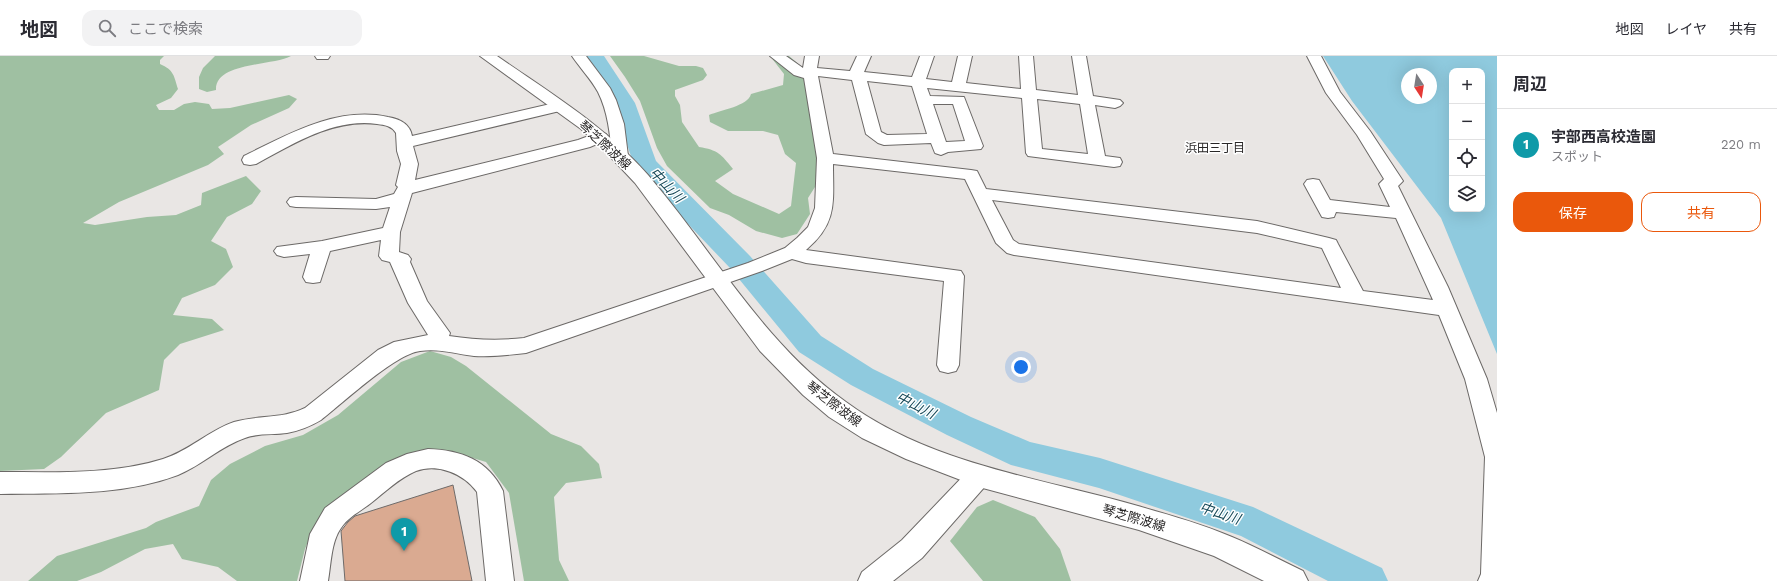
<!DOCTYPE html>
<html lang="ja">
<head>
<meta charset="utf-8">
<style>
  :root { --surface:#fff; --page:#f2f2f3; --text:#2b2b33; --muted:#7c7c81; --line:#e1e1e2; --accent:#ea580c }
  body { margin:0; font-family:"Work Sans","Noto Sans JP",sans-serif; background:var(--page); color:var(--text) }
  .controls { position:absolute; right:12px; top:12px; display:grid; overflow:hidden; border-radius:8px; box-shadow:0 4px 16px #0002 }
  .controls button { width:36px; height:36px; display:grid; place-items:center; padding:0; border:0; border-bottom:1px solid var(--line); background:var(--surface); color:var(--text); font:20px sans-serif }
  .compass { position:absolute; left:1401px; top:12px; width:36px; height:36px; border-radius:50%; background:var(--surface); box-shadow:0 4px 16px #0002; rotate:168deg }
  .you { position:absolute; left:1021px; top:311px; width:14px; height:14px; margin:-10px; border:3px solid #fff; border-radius:50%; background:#1a73e8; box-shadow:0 0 0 6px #1a73e833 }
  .badge { display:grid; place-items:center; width:26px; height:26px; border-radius:50%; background:var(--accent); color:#fff; font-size:13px; font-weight:700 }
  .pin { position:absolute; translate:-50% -33px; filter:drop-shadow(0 1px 2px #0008) }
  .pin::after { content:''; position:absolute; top:21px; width:14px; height:12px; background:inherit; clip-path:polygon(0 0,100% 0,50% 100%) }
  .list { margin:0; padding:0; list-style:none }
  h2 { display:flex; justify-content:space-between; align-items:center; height:52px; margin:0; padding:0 16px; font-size:17px }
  h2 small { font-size:13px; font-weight:400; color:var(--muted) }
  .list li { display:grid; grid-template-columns:26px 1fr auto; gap:12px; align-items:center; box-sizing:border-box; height:72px; padding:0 16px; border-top:1px solid var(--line) }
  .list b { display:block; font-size:15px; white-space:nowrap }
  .list p { margin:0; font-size:13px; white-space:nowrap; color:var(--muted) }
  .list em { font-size:13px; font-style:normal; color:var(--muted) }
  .actions { display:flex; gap:8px; padding:12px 16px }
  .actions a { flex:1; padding:9px 0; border:1px solid var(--accent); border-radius:12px; text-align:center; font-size:14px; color:var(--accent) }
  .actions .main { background:var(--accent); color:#fff }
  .icon { flex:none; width:22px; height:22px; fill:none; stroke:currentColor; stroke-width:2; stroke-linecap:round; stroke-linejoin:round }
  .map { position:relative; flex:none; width:1497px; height:525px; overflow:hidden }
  header { display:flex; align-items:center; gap:24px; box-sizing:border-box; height:56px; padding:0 20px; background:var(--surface); border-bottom:1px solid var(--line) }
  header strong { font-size:19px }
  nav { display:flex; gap:22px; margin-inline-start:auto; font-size:14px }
  .search { width:280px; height:36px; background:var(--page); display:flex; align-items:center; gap:10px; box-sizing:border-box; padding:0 14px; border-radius:12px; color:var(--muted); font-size:15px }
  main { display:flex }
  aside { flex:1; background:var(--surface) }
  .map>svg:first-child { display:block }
</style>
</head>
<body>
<header>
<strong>地図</strong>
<div class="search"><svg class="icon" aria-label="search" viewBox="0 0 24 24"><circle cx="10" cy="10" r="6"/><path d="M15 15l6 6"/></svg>ここで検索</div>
<nav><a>地図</a><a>レイヤ</a><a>共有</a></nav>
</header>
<main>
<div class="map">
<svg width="1497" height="525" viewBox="0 0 1497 525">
  <rect width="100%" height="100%" fill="#e9e6e4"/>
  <path fill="#9fc0a2" d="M0,0H164L160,4V8C174,14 174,20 178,33L171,42L156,49L159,54H174L184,48L195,46L209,48L212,53L230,52L289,39L297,43L289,52L251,69L218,91L224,98L208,109L119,146L83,167L95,169L147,161L176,159L201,149L202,137L246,120L261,135L252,148L227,161L211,185L226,193L233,211L215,229L182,242L173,259L212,263L224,274L180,288L164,304L159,334L106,357L61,401L44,413L0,415Z
    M215,0H291C273,10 215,6 216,34L207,36L199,33V21L203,12Z
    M610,0H644L679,10H696L703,12L707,19L703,24L675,34V40L680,49L682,66L699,91C718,94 721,98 733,113L715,125L733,138L779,158L791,150L796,107L785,98L778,79L763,75H728L710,66L709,59C721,54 748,50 751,38L783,29L784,18L770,0H789L802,11L797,17L807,25L818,99L815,131L808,142L810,158L797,178L782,182L756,175L729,159L710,152L667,110L657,92L640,45L625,21Z
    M430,295L451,301L466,310L551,378L581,390L599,408L602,422L566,427L554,441L559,504L569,525H524L509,437L486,406L449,395L393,406L352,436L314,470L305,493L297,525H237L218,511L182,503L173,488L145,493L101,516L77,525H28L57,500L146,472L156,466L199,450L211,424L230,408L265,390L303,379L338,359L401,306Z
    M993,444L1035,461L1060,493L1071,525H983L950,485L977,451Z"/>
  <path fill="#8fcade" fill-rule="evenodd" d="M1323,0H1497V298L1441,162L1352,45ZM1452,15H1482V153H1452ZM1407,18H1431V42H1407Z"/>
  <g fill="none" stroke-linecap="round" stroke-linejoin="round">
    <path fill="#8fcade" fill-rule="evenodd" d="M584,0H604L635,47L656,105L750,200L821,280L873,313L971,361L1030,386L1100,402L1253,451L1382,512L1388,525H1328L1241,480L1099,432L1011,409L947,379L851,329L799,296L730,212L647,125L633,106L613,47Z"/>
  </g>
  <path fill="#daaa91" stroke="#6e6b6a" d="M453,429L472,525H345L341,475L348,466L355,460Z"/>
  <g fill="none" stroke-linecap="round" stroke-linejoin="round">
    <defs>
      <path id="minor" d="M315,0H330L328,3H317Z
        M572,0H586L610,32L616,44L624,68L628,100L626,104L620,105L614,104L612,100C610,78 608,56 598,36C591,23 580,12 572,0Z
        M770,0H786L803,12L805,0H819L817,12L850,15L857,0H871L864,16L912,21L920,0H934L926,23L952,26L958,0H972L966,27L1021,33L1019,0H1033L1036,34L1078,39L1072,0H1086L1093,40L1120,44L1123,47L1120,50L1115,52L1095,49L1105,100L1120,102L1122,106L1120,110L1114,111L1028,100L1026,97L1022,42L927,32L930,40L964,41L983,90L981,93L948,96L941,99L935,97L931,87L884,89L878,87L866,78L852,24L818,20L833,98L971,114L977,115L986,133L1257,165L1329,182L1336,184L1338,188L1363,235L1433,244L1396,162L1336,156L1334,161L1328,162L1322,161L1304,128L1307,124L1313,123L1319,124L1330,144L1390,151L1379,128L1384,123L1357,79L1326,37L1307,0H1321L1340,36L1370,75L1403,125L1398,130L1448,231L1487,323L1497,357V525H1478L1481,518L1485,401L1465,323L1439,259L1014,199L1007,197L996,187L965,123L833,108C833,146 838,167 806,194L961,215L964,220L959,309L956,315L948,317L940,315L937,309L944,225L806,207L792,203L762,215L526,297C509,299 492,301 474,300C456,298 439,292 420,295C395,298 343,347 321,364C311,370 299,375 287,377C273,379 258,377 245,382C221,390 202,409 178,419C122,440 59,437 0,438V416C54,416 112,419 163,403C189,395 208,375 234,366C257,359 283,363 305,352L378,294L394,286L428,279L408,247L390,206L382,204L379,200L381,184L330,195L320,226L313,227L306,226L303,221L310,198L284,201L277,199L274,195L277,191L322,185L383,172L390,151L376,153L296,151L290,150L287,146L290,142L296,141L376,143L394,138L398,131L396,129L401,108L397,95L396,77C392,70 385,69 377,68C334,62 293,88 256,108L250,109L244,108L242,104L244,100C289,78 337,50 388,61C400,63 410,68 412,80L559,46L564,48L567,51L564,54L413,90L418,108L415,124L578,84L594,78L600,76L606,78L608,81L606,84L590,91L412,137L400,176L399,196L408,199L411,203L410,206L427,245L450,277L449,280C475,284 498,285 524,282L748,207L785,192L797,182L808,171L815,152L817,102L804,22L794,19ZM867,25L912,30L927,78L887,79L881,76ZM1037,43L1080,48L1088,98L1042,93ZM933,48H953L965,85L946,86ZM992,144L1257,177L1322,192L1341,232L1019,188L1013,184Z
        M428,393C461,394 488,404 503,435L514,525H486L477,436C464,418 438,407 416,415C399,422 385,436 371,447C361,455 348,461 341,472C331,486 331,508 328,525H300L310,478L325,452L386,407L407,398Z
        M979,410L988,413L992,420L988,427L922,502L893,525H858L862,516L902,484L970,413Z"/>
      <path id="major" d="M480,0H497C550,37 605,70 648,119C713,195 763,287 846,346C930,408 1040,422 1138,450C1169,459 1202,468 1232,481C1256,491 1280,504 1303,515L1308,525H1264L1214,500L1139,474L979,431L906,403L862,382L829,361L803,339L760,295L635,127L603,93L581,73Z"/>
    </defs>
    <use href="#minor" stroke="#6c6967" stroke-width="2"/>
    <use href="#major" stroke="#6c6967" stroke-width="2"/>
    <use href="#minor" fill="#fff" fill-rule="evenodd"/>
    <use href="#major" fill="#fff" fill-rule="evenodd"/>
  </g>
  <g text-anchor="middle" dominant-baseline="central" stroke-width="3" stroke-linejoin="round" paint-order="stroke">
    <g font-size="12" fill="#282626" stroke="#fff">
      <text x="1215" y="92">浜田三丁目</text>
    </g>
    <g font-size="13" fill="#282626" stroke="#fff">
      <text transform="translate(605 89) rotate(42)">琴芝際波線</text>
      <text transform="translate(834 348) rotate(37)">琴芝際波線</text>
      <text transform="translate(1134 462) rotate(16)">琴芝際波線</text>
    </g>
    <g font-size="14" font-style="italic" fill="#164958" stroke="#fff">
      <text transform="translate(667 129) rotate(46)">中山川</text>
      <text transform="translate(916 349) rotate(27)">中山川</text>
      <text transform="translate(1220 457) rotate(18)">中山川</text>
    </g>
  </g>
</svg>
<div class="controls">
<button>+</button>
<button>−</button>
<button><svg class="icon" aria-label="locate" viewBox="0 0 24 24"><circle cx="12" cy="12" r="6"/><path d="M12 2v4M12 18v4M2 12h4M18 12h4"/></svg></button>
<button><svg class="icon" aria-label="layers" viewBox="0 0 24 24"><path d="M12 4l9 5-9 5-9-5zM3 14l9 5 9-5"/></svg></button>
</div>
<svg class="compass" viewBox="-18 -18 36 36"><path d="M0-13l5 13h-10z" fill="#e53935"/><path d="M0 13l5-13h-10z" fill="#7c7c81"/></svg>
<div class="you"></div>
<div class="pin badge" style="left:404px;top:495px;background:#0f9aa8">1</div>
</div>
<aside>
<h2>周辺<small></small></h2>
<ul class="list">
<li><span class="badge" style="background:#0f9aa8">1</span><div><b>宇部西高校造園</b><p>スポット</p></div><em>220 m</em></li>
</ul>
<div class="actions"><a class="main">保存</a><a>共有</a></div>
</aside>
</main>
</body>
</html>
